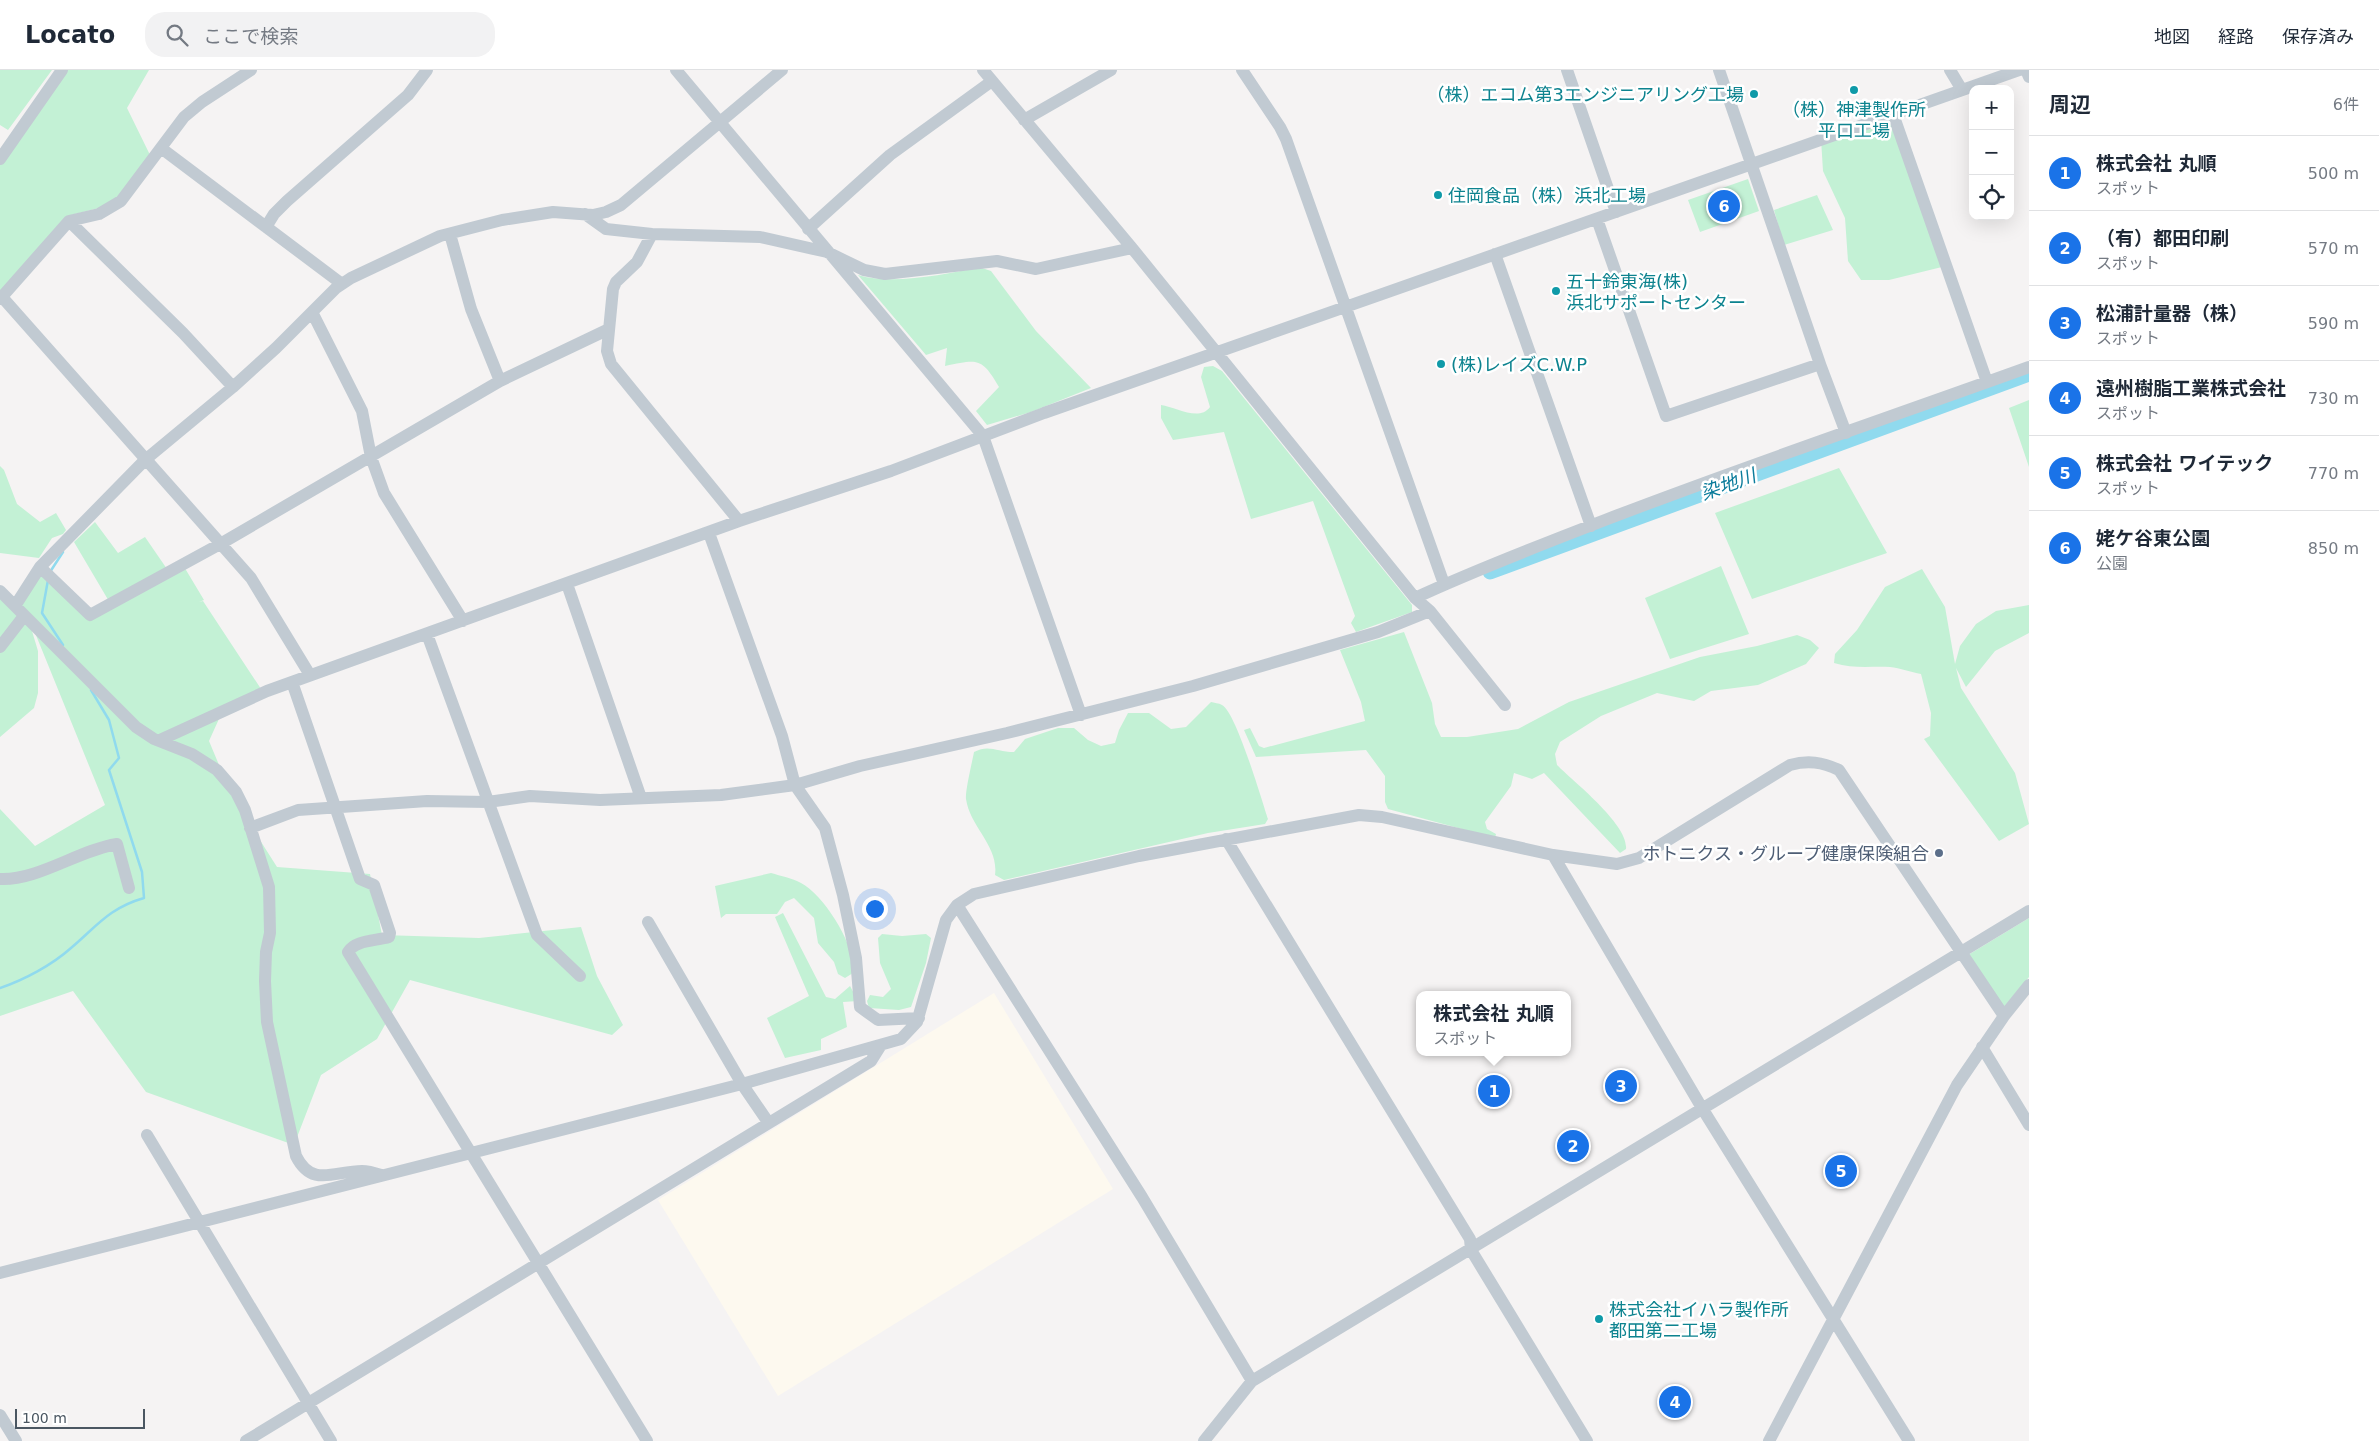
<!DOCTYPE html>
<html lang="ja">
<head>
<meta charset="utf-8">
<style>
  :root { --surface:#fff; --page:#f2f2f3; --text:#1f2937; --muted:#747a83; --line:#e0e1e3; --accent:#1a73e8 }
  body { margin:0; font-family:"DejaVu Sans","Noto Sans JP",sans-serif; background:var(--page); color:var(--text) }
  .controls { position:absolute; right:15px; top:15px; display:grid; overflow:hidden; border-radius:10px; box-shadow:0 5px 20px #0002 }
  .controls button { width:45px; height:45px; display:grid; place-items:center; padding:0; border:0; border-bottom:1px solid var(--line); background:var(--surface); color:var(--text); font:25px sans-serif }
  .scale { position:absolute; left:15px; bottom:12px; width:130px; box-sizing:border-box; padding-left:5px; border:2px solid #4a5661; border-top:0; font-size:14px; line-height:18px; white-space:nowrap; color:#4a5661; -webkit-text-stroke:4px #fff; paint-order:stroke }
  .you { position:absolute; left:874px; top:838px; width:18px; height:18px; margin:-12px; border:4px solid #fff; border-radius:50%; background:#1a73e8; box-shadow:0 0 0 8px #1a73e833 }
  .badge { display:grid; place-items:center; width:32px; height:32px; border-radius:50%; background:var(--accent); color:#fff; font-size:16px; font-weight:700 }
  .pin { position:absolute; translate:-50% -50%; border:2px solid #fff; box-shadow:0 1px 5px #0006 }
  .popup { position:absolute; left:1416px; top:921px; width:155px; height:65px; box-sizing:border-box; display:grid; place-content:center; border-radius:10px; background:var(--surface); filter:drop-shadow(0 1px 4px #0005); font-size:16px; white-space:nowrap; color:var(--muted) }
  .popup b { font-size:19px; color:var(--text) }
  .popup::after { content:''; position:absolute; left:50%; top:100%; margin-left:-10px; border:10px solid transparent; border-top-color:var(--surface) }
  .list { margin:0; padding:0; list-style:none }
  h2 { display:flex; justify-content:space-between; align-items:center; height:65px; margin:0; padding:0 20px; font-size:21px }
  h2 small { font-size:16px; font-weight:400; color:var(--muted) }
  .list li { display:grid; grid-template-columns:32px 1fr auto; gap:15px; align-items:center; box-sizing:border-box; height:75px; padding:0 20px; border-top:1px solid var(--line) }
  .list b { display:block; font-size:19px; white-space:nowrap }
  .list p { margin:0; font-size:16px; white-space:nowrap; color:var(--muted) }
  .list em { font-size:16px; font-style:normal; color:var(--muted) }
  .icon { flex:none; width:28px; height:28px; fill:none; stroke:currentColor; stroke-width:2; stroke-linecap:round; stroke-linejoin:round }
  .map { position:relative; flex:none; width:2029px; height:1371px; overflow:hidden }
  header { display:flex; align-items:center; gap:30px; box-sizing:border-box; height:70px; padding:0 25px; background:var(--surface); border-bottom:1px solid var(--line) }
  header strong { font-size:24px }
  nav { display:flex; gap:28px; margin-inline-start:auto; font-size:18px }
  .search { width:350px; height:45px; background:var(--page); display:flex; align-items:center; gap:12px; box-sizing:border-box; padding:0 18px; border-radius:20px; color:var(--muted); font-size:19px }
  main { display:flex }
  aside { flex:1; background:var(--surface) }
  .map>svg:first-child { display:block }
</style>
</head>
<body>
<header>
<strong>Locato</strong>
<div class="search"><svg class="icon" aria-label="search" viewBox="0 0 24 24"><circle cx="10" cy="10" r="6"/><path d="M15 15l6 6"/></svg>ここで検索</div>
<nav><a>地図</a><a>経路</a><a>保存済み</a></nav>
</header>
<main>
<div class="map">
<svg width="2029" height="1371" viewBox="0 0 2029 1371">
  <rect width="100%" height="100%" fill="#f5f3f3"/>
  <path fill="#fdf9ef" d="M994,923L1113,1119L778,1326L658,1130Z"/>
  <path fill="#c3f1d5" d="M0,0H52L8,60L0,55Z
    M66,0H149L127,38L151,87L117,128L99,138L71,145L0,224V95Z
    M1895,51L1946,196L1889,210H1861L1848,191L1845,148L1823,101L1821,69Z
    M1748,109L1759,141L1700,162L1688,130Z
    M1817,125L1833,160L1784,175L1774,140Z
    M979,197L991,201L1036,261L1091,318L1031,342L987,355L976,341L999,317C981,286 977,290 945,296L947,278L926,285L858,205C890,215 945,205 979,197Z
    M1213,296L1222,301L1412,535V542L1356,562L1351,553L1355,546L1313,431L1251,449L1224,362L1173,370L1161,348V335C1176,337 1199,352 1210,337L1201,307L1204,297Z
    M2029,330V397L2009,338Z
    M0,396L4,400L17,434L40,452L56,443L66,460L63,464L52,468L39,488L0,483Z
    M1839,398L1887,483L1752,529L1715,443Z
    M95,452L118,483L145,467L167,499L110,533L74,472Z
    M183,495L204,530L199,532L203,531L263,622L223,640L209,671L232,726L277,797L370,804L382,865L479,868L581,857L597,906L623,955L612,965L410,910L377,969L321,1005L294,1075L146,1022L73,921L0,946V739L35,776L105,735L29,548L19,535L42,501L90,547Z
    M1721,496L1749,564L1670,589L1645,528Z
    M1922,499L1945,537L1955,594L1960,576L1976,554L1996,541L2029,535V563L1995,581L1966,617L1956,598L1961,618L2015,703L2029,754L1999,771L1924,669L1930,666L1931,643L1921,604C1911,602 1900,598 1890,597C1871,596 1853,599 1834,593L1835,584L1857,560L1885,517Z
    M0,525L29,551L38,581V623L34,638L0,667Z
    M1404,562L1432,633L1435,654L1441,667H1467L1518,659L1569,632L1700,587L1757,576L1797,565L1810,570L1819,578L1806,594L1758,615L1711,621L1694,631L1657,623L1601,646L1560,672L1555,684L1557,695C1574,712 1629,755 1626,779L1620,783L1544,703L1532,709L1514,703L1511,716L1485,752L1487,759L1496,764L1495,768L1388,739L1385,732V706L1366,680L1256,687L1244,660L1250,658L1259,676L1264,678L1365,651L1361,632L1340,580Z
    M1211,632C1214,633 1219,633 1222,635C1236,642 1262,731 1268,749L1265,754L1208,763L1004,810L995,805C999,776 970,757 966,729C965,721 972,693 974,682C989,674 997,682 1014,682L1025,669L1058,658H1074L1088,670L1101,676L1115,673L1119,660L1128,643H1149L1171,659L1186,657Z
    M771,803C781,806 792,808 801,813C824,825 857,877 853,903L845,908L838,904L834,892L818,873L814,848L794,828L785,832L777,844H726L721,848L715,816Z
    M783,843L826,927L835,929L850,916L858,931L843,932L847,957L821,969V980L785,988L767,948L809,926L775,847Z
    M2029,848V907L2004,937L1968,885Z
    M882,864L902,866L926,864L931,868L926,893L911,937L899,940L869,938L867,931L870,925L883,927L891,919L880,893L878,868Z"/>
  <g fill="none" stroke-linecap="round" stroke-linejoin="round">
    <path stroke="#90daee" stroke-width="2.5" d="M50,502L63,482
      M48,510L42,543L63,575
      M0,918C24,910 52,895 71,878C97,856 109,838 144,828L142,802L109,700L119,688L109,650L91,620"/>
    <path stroke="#90daee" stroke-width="15" d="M1490,502L2029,304"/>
    <path stroke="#c1cad2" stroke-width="12" d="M676,0L983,366L1081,645
      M1242,0L1280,57L1286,69L1444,514
      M1567,0L1616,142
      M1719,0L1820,294L1846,363
      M1950,0L1962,20
      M2026,0L2029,7
      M1893,44L1987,312
      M1024,50L1111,0
      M161,78L342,214
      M0,89L62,0
      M585,144L606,159L652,164L760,167L827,182L864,200L885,204L997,191L1036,199L1132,178
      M1597,149L1666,346L1820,294
      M69,151L183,263L233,317
      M266,157L274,144L287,131L408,25L427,0
      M808,159L890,85L992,11
      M450,164L471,239L500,311
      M652,164L637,192L616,212L613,219L607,281L611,294L739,451
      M1495,184L1591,456
      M2,227L251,508L310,605
      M0,229L69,151L99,144L121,131L184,47L202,32L251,0
      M312,242L362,341L371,387L384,423L463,551
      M709,463L782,666L795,715L825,758L843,825L856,888L860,937L878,950L919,948
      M40,497L90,545L222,473L500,311L609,259
      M567,514L641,728
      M0,521L136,657L154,669L192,684L217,700L236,722L245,740L269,817L270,863L266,882L265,911L267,952L296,1086C312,1118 334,1101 362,1101C369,1101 375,1103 381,1105
      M1415,528C1477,499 1541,475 1605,450C1745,396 1888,348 2029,297
      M15,536L40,497L145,390L233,317L276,278L336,218L351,208L440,166L502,150L553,142L593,145L606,142L621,135L782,0
      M1430,541L1505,635
      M427,564L537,865L580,906
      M0,577L24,546
      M292,612L360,809L374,815L390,863L389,867C376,871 355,870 348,882L647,1371
      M160,670L267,621L739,451L891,401L1044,343L2019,0
      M250,758L298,740L427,731L488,732L530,726L600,730L721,725L795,715L860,696L1007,663L1193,616L1378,562L1430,541L1415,528L1132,178L983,0
      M1226,769L1470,1169L1471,1180L1587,1371
      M1553,785L1702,1038L1909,1371
      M0,809C37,811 79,780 117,774L129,818
      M957,835L1142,1127L1252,1311
      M648,852L742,1014L768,1052
      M1982,977L2029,1055
      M147,1065L331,1371
      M0,1203L742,1014L901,969L917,952L946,850L957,835L974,824L1139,786L1359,745L1382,747L1553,785L1617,794L1639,788L1790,695C1808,690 1822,692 1839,700L2004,946
      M0,1345L16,1371
      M246,1371L871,991L881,975
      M1204,1371L1252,1311L2029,841
      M1769,1371L1957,1015L2004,946L2029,915"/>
  </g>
  <g fill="#0f9aa8" stroke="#fff" stroke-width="2">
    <circle cx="1854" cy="20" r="5"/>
    <circle cx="1754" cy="24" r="5"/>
    <circle cx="1438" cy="125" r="5"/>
    <circle cx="1556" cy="221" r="5"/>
    <circle cx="1441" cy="294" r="5"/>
    <circle cx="1599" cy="1249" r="5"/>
  </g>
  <circle fill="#5c6f8a" stroke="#fff" stroke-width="2" cx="1939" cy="783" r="5"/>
  <g text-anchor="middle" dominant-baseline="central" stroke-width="5" stroke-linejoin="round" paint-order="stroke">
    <g font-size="18" fill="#0d838f" stroke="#fff" text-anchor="start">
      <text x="1744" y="24" text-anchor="end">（株）エコム第3エンジニアリング工場</text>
      <text x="1854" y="39" text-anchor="middle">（株）神津製作所<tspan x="1854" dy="21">平口工場</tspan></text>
      <text x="1448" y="125">住岡食品（株）浜北工場</text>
      <text x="1566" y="211">五十鈴東海(株)<tspan x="1566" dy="21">浜北サポートセンター</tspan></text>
      <text x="1451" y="294">(株)レイズC.W.P</text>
      <text x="1609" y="1239">株式会社イハラ製作所<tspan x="1609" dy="21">都田第二工場</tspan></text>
    </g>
    <g font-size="18" fill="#4e5e75" stroke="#fff" text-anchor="end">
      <text x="1929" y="783">ホトニクス・グループ健康保険組合</text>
    </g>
    <g font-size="19" font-style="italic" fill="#0c7c9b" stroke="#fff">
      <text transform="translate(1728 414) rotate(-20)">染地川</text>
    </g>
  </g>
</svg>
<div class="controls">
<button>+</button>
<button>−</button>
<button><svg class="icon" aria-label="locate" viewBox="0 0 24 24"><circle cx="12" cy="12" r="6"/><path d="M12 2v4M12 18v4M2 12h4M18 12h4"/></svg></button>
</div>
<div class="scale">100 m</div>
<div class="you"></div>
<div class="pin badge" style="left:1494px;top:1021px">1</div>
<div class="popup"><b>株式会社 丸順</b>スポット</div>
<div class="pin badge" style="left:1573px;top:1076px">2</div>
<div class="pin badge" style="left:1621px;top:1016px">3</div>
<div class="pin badge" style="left:1675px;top:1332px">4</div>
<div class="pin badge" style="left:1841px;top:1101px">5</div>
<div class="pin badge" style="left:1724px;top:136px">6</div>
</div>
<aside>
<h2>周辺<small>6件</small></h2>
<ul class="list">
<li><span class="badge">1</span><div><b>株式会社 丸順</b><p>スポット</p></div><em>500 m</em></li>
<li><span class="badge">2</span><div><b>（有）都田印刷</b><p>スポット</p></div><em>570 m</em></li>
<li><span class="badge">3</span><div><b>松浦計量器（株）</b><p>スポット</p></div><em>590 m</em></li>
<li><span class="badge">4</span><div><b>遠州樹脂工業株式会社</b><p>スポット</p></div><em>730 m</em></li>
<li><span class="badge">5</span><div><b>株式会社 ワイテック</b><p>スポット</p></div><em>770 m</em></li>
<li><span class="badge">6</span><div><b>姥ケ谷東公園</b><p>公園</p></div><em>850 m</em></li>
</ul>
</aside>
</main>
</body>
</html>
